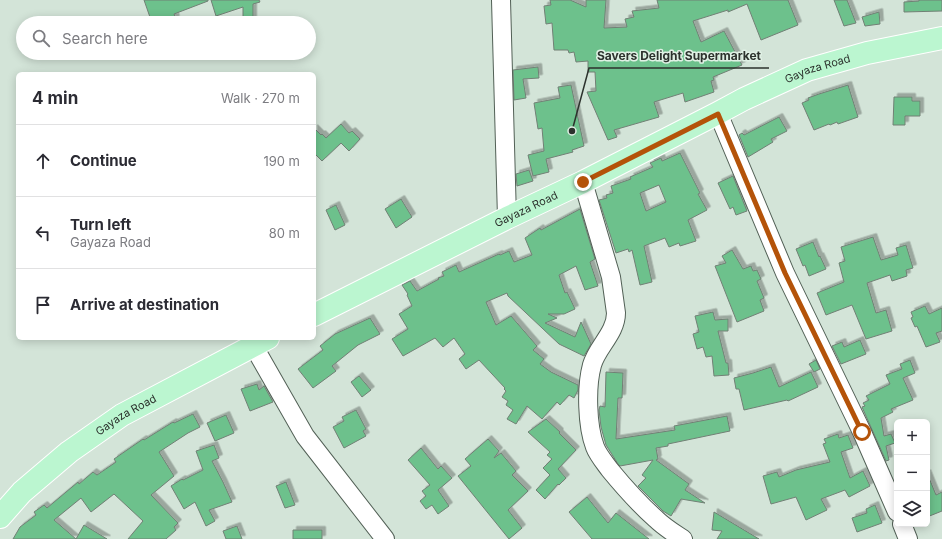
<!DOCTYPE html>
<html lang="en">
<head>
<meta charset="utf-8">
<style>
  :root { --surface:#fff; --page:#f2f2f3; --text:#2b2b33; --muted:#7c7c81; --line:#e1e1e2 }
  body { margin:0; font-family:Inter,sans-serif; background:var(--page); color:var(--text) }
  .controls { position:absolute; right:12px; bottom:12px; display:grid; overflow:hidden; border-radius:6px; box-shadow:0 2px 10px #0003 }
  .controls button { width:36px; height:36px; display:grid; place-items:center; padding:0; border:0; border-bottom:1px solid var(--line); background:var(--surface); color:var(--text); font:20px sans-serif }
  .stop { position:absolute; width:12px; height:12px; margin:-9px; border:3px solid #b45309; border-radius:50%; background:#fff }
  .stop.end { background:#b45309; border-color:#fff; box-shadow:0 1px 4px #0008 }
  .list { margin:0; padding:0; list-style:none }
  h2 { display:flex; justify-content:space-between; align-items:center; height:52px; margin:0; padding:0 16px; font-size:17px }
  h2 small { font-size:13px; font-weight:400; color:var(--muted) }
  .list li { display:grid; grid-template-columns:26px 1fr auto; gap:12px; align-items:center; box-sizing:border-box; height:72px; padding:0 16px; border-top:1px solid var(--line) }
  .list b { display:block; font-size:15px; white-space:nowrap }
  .list p { margin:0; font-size:13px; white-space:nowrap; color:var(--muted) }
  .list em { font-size:13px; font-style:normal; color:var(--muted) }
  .icon { flex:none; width:22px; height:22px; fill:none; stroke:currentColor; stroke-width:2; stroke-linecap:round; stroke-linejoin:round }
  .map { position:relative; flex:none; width:942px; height:539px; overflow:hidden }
  .search { position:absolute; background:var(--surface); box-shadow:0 2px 10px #0003; left:16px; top:16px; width:300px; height:44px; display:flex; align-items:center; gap:10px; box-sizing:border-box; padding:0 14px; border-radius:22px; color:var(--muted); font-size:15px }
  .panel { position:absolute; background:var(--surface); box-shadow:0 2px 10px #0003; left:16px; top:72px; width:300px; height:268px; border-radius:6px }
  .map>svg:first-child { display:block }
</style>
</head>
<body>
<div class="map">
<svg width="942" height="539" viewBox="0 0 942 539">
  <defs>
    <filter id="shadow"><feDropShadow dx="3.5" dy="-3.5" stdDeviation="0" flood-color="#0004"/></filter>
  </defs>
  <rect width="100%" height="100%" fill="#d3e4d8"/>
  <path fill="#6dc18c" stroke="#718075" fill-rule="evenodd" filter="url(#shadow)" d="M144,0H208V1L174,14L176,19L164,23H152Z
    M211,0H259L260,2L253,4V23H243V7L216,16Z
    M550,0H570L586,7V0H606L604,28L627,27L625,19L634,17L632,11L659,8L657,0H788L798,25L761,40L747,4L728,12V10L693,21L701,42L724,31L742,65L713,77L714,80L711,81L714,92L685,102L683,93L654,102L659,117L614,130L617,137L608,140L587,92L596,91L595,72H588V61L576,62L574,52L569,53L568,50H554L552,23L546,24L544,6L551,5Z
    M834,0H847L856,23L844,26Z
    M919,0H942V11L904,12V2L919,1Z
    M879,12L880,24L865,26L862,17Z
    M538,67L539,78L523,79L526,98L514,100L513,70Z
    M571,85L584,146L572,150L573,152L546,159L549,172L533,176L528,155L544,151L542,128L538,129L534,103L560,98L558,87Z
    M848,85L858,117L838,124L837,122L830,125L829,124L814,130L802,103L809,100L808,98L819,94Z
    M894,97H912V101H920V116H905V125H893Z
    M779,117L787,131L771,139L773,142L748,157L739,135L742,133L744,135Z
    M341,124L349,133L352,131L360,139L349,151L341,143L322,161L314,153V128L321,135L322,134L326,138Z
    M680,153L700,193L698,194L707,210L688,220L696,241L680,246L679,243L669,247L665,238L644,246L652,282L640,285L632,250L629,252L628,249L616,253L599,200L607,198L606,195L613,193L611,186L631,179L630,177L653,167L650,163L661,158L662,161ZM659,185L666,202L646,211L640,193Z
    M529,170L533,181L517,186L516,174Z
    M733,176L747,211L736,215L733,207L730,209L718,183Z
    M401,199L412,217L396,228L385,209Z
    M336,205L345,225L335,230L326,210Z
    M580,209L595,259L590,262L598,286L585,290L576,266L559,275L565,293L567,292L575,309L564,314H548L557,318L545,323L575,337L581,322L591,344L584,356L559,344L508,296L507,293L486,302L496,325L511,316L537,346L533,350L544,359L540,364L551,372L578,385V390L574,398L569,395L560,405L557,402L542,419L527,406L516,424L507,419L513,410L506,405L508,401L502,397L506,391L504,389L505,388L479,360L466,369L459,359L465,354L454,338L443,347L435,338L403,356L392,339L408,329L399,314L412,306L407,295L408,294L402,285L410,281L417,291L439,279L438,278L444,276L442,272L456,265L459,272L499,254L500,255L509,251L514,262L532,255L525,238L540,228L541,230Z
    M873,237L881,260L898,255L896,248L906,245L913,268L906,270L907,276L892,281L890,275L867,283L876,313L886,310L892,331L866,339L852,305L826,315L817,293L844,282L839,263L845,261L841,247Z
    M813,242L819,257L820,256L826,269L809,276L805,265L803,266L796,249Z
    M732,250L743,269L751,266L753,271L757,270L761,279L757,281L764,298L760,300L764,311L737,322L715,266L726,263L722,256Z
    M925,306L929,314L942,308V331L936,333L940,342L926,347L917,326L915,327L911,318L913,317L911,312Z
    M713,312L715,320L728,319V331H718L726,363H728L729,375L714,376L712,356L706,357L703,347L697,349L693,334L699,332L695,316Z
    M370,318L380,334L358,345L332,366L336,371L313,388L298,369L323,350L320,346L335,334Z
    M860,340L866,354L841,364L832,346L842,342L844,347Z
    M816,360L820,369L814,372L809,364Z
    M910,360L915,373L903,378L913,400L891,409L893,412L881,418L884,436L891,434L895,443L886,446L889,460L886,461L862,407L865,406L863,403L869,400L866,396L890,384L886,375L902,369L900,364Z
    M771,367L779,387L811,372L818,387L788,401L787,400L744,410L739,389H736L734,378L753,373Z
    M606,372L623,373L622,398H618L616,439L675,430L674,426L727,416L730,431L668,444V446L656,448L658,459L656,460L689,484L685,490L705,503L681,499L671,516L663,511L638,486L646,478L642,475L653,460L620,466L618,464L606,445L601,427L599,410L600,406L605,407Z
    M359,376L371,390L362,397L351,382Z
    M257,384L259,390L264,386L273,402L250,411L241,389Z
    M356,410L366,429L363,431L366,436L344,448L333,427L344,421L342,417Z
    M193,414L200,427L188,433L159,452L174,476L151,495L178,523L174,527L176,530L166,539H128L143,521L114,494L91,512L81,498L54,520L76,539L84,525L107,539H13L20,527L36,515L34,512L44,505L47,508L78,482L79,484L93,472L97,475L116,462L114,459L143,439L144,440L173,422L174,423Z
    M226,415L234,433L215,441L207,423Z
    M546,419L560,432L559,433L576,450L558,469L566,478L559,485L558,484L545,499L536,490L550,475L543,468L552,459L547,455L550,452L528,432Z
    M838,434L839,438L848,435L853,448L841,452L850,478L863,471L870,486L849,497L845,490L821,499L827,510L806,520L796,497L771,504L763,476L777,472L779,477L796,470L830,462L823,444L826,443L824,439Z
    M488,439L499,451L494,458L501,453L516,471L512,475L528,491L508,510L522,528L509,539L458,476L471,466L465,459Z
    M214,445L219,458L212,461L223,482L232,502L209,510L215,521L206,526L195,502L184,509L171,486L182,479L183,480L203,470L196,451Z
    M421,448L438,469L441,466L452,478L438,490L449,506L438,514L432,505L426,509L420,501L426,496L422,491L430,485L408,460Z
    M927,473L936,495L942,492V511L927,517Z
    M286,482L295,505L285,508L276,486Z
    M587,497L608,523L616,513L649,539H592L569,512Z
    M875,505L882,523L857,532L852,518L867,513L866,509Z
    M714,512L759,539H717L722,531L712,530Z
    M237,526L242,539H226L223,531Z
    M293,530H322V539H293Z"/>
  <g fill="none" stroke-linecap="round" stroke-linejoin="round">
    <defs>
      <path id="minor" d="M501,0L507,218
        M718,113L785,273L862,432L897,512
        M583,182L611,277L616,313C616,333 597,347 592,365C586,387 587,426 595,447C598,455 605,463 610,470C624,487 639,504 656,519C664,527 674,533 683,539
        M253,345L305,436L385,539
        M902,524L908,539"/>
      <g id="major">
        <path id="s1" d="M314,315L507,218L583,182L718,113L744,99L807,70L867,53L942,38"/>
        <path id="s2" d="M0,517L22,492L69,452L122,415L268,338"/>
      </g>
    </defs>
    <use href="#minor" stroke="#526056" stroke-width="20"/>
    <use href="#major" stroke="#fff" stroke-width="24"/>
    <use href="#minor" stroke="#fff" stroke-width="18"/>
    <use href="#major" stroke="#bbf6d0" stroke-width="22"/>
  </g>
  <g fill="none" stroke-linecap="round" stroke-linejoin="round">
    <path stroke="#b45309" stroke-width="5" d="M583,182L718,114L785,273L862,432"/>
  </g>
  <g text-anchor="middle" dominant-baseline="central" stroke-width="3" stroke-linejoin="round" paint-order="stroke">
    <g font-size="11" fill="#2c322d" stroke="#e0f1e5">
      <text stroke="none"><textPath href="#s1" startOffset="561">Gayaza Road</textPath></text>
      <text stroke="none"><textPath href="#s1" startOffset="237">Gayaza Road</textPath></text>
      <text stroke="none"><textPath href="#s2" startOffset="163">Gayaza Road</textPath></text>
    </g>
  </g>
  <path fill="none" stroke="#2c322d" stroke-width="1.5" d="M572 131L589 68H769"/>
  <circle fill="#2c322d" stroke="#e0f1e5" stroke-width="1.5" cx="572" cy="131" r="4"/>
  <g font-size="12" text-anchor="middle" font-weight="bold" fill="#2c322d" stroke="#e0f1e5" stroke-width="3" stroke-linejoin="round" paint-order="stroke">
    <text x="679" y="60">Savers Delight Supermarket</text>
  </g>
</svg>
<div class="controls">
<button>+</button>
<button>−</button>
<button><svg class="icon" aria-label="layers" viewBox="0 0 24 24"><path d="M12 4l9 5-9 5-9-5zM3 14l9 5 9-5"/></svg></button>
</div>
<div class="stop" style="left:862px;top:432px"></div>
<div class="stop end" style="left:583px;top:182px"></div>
<div class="search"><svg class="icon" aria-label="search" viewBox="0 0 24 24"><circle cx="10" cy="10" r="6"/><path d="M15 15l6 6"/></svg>Search here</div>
<section class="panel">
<h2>4 min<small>Walk · 270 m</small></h2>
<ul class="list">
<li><svg class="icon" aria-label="ahead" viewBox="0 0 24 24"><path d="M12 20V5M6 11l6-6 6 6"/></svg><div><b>Continue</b></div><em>190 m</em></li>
<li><svg class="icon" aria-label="left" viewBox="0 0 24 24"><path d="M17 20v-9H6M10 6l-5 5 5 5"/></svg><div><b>Turn left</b><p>Gayaza Road</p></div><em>80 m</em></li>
<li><svg class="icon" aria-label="arrive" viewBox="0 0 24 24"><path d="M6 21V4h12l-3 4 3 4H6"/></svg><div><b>Arrive at destination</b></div></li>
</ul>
</section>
</div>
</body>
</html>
